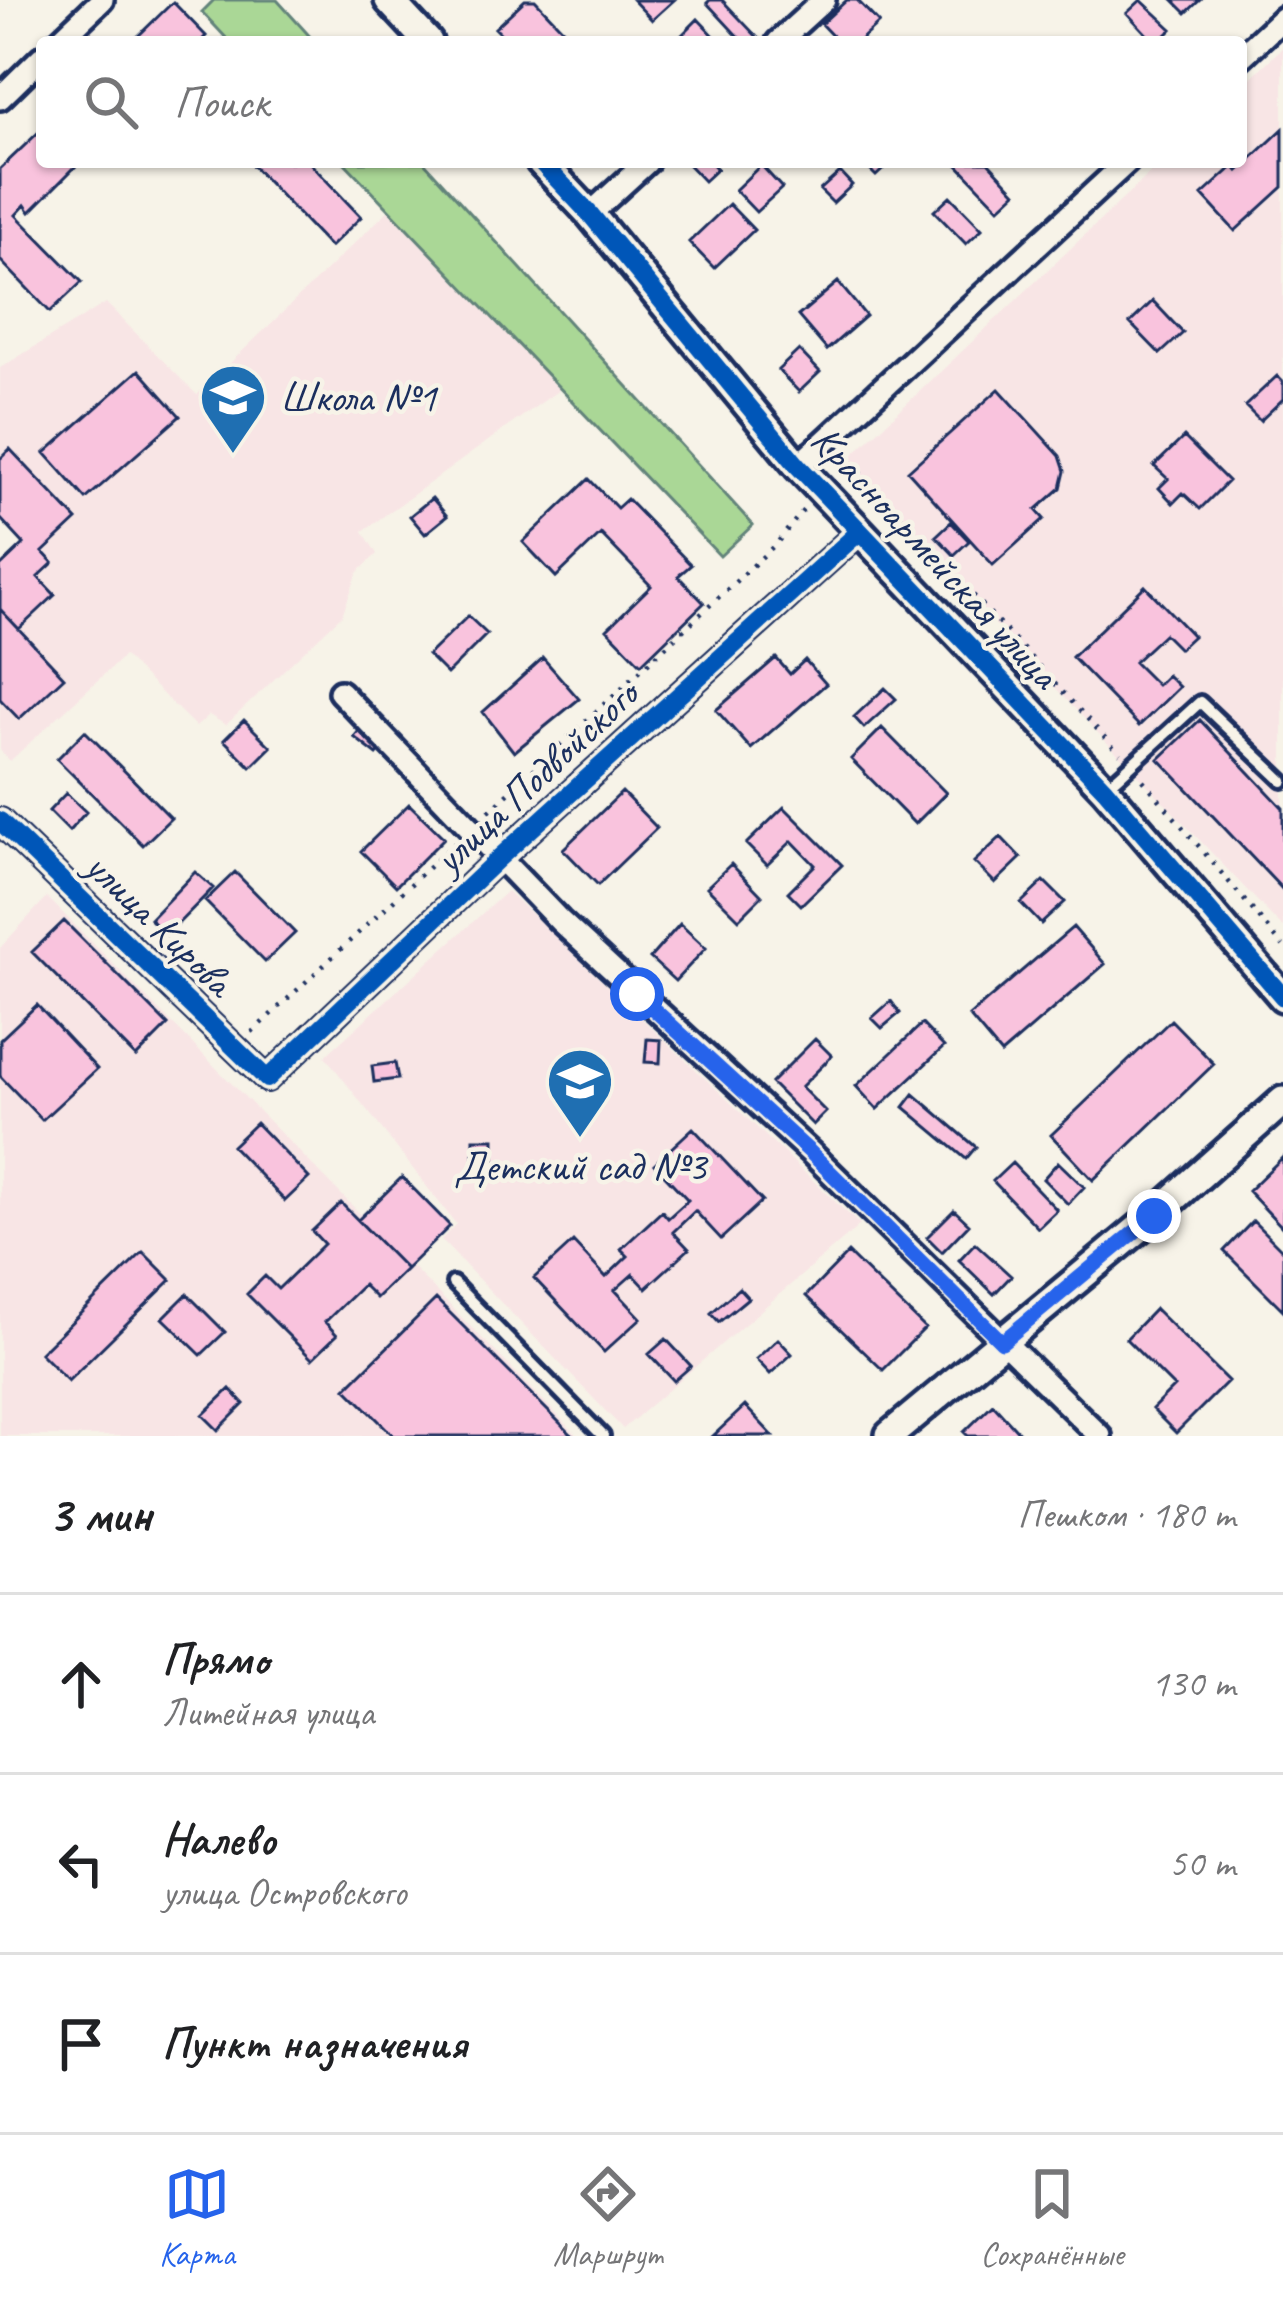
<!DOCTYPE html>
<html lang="ru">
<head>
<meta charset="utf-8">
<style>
  :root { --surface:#fff; --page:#f6f6f6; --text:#202124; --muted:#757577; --line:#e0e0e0; --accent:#2563eb }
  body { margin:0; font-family:Caveat,sans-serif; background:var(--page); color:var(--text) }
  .stop { position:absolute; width:36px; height:36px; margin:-27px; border:9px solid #2563eb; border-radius:50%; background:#fff }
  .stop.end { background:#2563eb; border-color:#fff; box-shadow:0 3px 12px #0008 }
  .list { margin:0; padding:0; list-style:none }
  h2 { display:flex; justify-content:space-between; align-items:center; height:156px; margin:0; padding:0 48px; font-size:51px }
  h2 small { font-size:39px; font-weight:400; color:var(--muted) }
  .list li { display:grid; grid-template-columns:78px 1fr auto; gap:36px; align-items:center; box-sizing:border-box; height:180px; padding:0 48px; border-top:3px solid var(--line) }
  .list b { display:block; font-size:45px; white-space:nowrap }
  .list p { margin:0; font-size:39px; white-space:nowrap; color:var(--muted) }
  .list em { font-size:39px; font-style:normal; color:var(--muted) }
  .icon { flex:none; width:66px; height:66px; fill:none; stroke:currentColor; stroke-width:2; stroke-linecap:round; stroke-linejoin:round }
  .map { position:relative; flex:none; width:1283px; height:1436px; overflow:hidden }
  .search { position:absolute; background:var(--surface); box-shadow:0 3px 9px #0004; left:36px; right:36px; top:36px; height:132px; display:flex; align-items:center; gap:30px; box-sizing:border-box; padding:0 42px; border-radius:12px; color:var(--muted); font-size:45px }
  .sheet { height:696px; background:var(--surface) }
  nav { display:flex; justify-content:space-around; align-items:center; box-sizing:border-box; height:168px; border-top:3px solid var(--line); background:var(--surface); font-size:33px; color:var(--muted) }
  nav a { display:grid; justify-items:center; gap:6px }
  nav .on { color:var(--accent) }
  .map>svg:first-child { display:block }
</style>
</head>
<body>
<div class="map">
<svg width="1283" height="1436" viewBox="0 0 1283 1436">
  <rect width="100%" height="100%" fill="#f7f3e8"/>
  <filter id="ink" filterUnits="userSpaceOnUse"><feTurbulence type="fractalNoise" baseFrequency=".00833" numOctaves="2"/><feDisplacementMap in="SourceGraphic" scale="24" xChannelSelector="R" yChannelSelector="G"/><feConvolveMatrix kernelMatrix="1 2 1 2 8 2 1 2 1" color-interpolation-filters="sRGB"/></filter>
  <g filter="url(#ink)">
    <path fill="#f8e5e5" d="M1283,47V928L843,464L1162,162H1241V87Z
      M391,208L563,387L363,531L377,554L358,572L342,615L226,725L209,715L196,727L124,656L10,761L0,750V567L24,544L0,518V368L106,303L197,395Z
      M507,891L860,1225L623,1429L441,1240L456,1224L325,1056Z
      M47,897L330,1183L578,1436H0V948Z"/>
    <path fill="#aad796" stroke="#62837a" stroke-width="3" d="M214,0H277L315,42H230L202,12Z
      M344,162H424L753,525L720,556Z"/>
    <path fill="#f9c3dd" stroke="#1b2f5e" stroke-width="3" d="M525,0H535L575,42H509L495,28Z
      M633,0H674L652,20Z
      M710,0H722L760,40L743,42L707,3Z
      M847,0H857L879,23L858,42H838L821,24Z
      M1141,0L1172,29L1159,42H1154L1127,13Z
      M1173,0H1200L1186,13Z
      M173,2L206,36L200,42H132Z
      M698,19L720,42H689L682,35Z
      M42,129V162H80L30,212L25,205L16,215L82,282L50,312L0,260V169Z
      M1283,129V187L1235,231L1202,195L1234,166L1238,171Z
      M249,162H309L361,217L330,247Z
      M686,162H711L717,169L704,181Z
      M862,162H891L876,176Z
      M955,162H988L1016,192L999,208Z
      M761,165L782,188L756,212L735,190Z
      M840,172L852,185L833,203L820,190Z
      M950,196L982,229L966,244L934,211Z
      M729,204L754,230L714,268L689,242Z
      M838,282L866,316L827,350L798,316Z
      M1153,301L1183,333L1160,354L1130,323Z
      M799,350L820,372L799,392L778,370Z
      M139,370L180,416L86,499L45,453Z
      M1277,376L1283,382V399L1260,421L1245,406Z
      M999,389L1060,456L1065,471L1061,488L1036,510L1044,519L993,565L908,471Z
      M1184,437L1228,481L1200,509L1183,493L1173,503L1159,488L1168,479L1154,466Z
      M10,449L77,520L43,552L53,563L38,577L55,595L19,629L0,609V567L24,544L0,518V459Z
      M589,479L617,508L627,499L691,565L678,576L704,603L641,664L607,629L651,586L601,534L556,577L523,542Z
      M432,498L447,516L425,534L410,516Z
      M951,522L969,541L954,555L936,536Z
      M1145,586L1193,636L1179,649L1164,634L1134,662L1157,685L1167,675L1179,687L1139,726L1072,657Z
      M0,609L64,677L19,719L0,699Z
      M468,616L487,634L447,674L428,655Z
      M543,658L579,699L514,752L483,712Z
      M776,658L790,674L805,660L826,684L751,749L716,710Z
      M885,688L896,699L864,728L854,717Z
      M244,720L271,747L251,767L224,740Z
      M1200,720L1283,808V890L1159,759Z
      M362,727L385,745L377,755L354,737Z
      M882,728L946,793L915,824L851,759Z
      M85,731L171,818L143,845L57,759Z
      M622,792L657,828L598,885L563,849Z
      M66,793L86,812L69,831L49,811Z
      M409,804L444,838L396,886L361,851Z
      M784,807L842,865L801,905L788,892L815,865L792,841L767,865L746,844Z
      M1001,837L1021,858L995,883L974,862Z
      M731,864L762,896L739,919L707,887Z
      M195,872L213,888L167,935L150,919Z
      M235,872L295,933L265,962L205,901Z
      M1044,881L1065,902L1041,924L1021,903Z
      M64,921L168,1025L136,1057L32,952Z
      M680,924L706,948L675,981L650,958Z
      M1073,927L1105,964L1001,1054L969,1016Z
      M891,1001L900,1013L882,1028L872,1018Z
      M37,1005L97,1069L42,1120L0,1076V1040Z
      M1171,1020L1214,1064L1093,1180L1051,1135Z
      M922,1024L944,1047L877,1109L856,1086Z
      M647,1039L661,1040L660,1063L645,1062Z
      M815,1039L832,1056L801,1087L826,1112L813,1125L771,1083Z
      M395,1063L398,1079L374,1082L372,1066Z
      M914,1094L976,1147L966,1159L904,1107Z
      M256,1123L309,1178L285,1201L232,1146Z
      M693,1128L762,1201L721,1239L695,1211L673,1232L689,1249L646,1288L633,1274L615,1290L641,1318L604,1352L534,1278L573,1242L606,1277L628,1256L621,1249L662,1211L668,1218L688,1200L654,1164Z
      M474,1139H494V1161H474Z
      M1283,1157V1228L1248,1191Z
      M1058,1162L1084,1187L1068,1204L1043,1179Z
      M1012,1163L1057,1210L1038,1228L993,1181Z
      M402,1177L450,1226L406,1269L358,1220Z
      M341,1203L406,1269L376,1298L363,1285L325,1322L337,1335L312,1359L247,1294L265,1276L278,1289L324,1244L312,1231Z
      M954,1210L969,1224L942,1252L927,1237Z
      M1253,1221L1283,1251V1310L1224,1251Z
      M975,1243L1011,1276L994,1294L959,1260Z
      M143,1252L171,1280L68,1381L40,1353Z
      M848,1253L925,1328L883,1370L806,1296Z
      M739,1288L748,1298L719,1322L711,1313Z
      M187,1294L225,1332L201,1355L163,1318Z
      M436,1299L573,1436H394L346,1388Z
      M1155,1309L1228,1381L1176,1433L1152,1409L1174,1387L1126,1339Z
      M666,1339L691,1366L674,1381L649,1354Z
      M778,1339L792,1354L770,1374L756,1359Z
      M230,1389L244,1404L218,1430L203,1415Z
      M993,1404L1022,1436H968L964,1432Z
      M745,1406L773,1436H713Z"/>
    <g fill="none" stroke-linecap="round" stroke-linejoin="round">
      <defs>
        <path id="service" d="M1107,787L1200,702L1283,781
          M453,1283L603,1436"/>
        <path id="minor" d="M58,42L102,0
          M778,42L824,0
          M1241,57L1283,18
          M0,98L42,57
          M590,214L647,162
          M798,466L1127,162
          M340,692L560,921L810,1152L1100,1436
          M0,821L267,1079L499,858L858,533"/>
        <path id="tertiary" d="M389,0L428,42
          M541,162L590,214L798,466L1105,789L1283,997
          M890,1435L1154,1216L1283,1101"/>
      </defs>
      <use href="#service" stroke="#1b2f5e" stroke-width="20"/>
      <use href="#minor" stroke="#1b2f5e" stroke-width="30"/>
      <use href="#tertiary" stroke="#1b2f5e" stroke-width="36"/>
      <path stroke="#1b2f5e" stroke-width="4.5" stroke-dasharray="3 9" stroke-linecap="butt" d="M843,454L1120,754
        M1143,780L1283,946
        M489,811L776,544L805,508
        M252,1032L455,843"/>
      <use href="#service" stroke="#f7f3e8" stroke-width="10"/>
      <use href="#minor" stroke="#f7f3e8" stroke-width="21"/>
      <use href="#tertiary" stroke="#f7f3e8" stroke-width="27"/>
      <defs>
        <path id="cycleway" d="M541,162L590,214L798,466L1105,789L1283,997
          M0,821L267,1079L499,858L858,533"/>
      </defs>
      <use href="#cycleway" stroke="#f7f3e8" stroke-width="26"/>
      <use href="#cycleway" stroke="#0057b8" stroke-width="18"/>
    </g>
  </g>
  <g fill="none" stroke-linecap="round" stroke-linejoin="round" filter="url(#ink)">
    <path stroke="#2563eb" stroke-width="15" d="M637,994L810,1152L1002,1342L1154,1216"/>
  </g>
  <defs>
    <symbol id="school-pin" viewBox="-11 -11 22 30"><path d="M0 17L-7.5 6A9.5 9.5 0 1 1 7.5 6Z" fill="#1f6fb2" stroke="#f7f3e8"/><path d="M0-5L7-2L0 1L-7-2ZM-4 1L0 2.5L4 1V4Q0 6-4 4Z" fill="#fff"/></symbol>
  </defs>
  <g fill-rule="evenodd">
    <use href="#school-pin" x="195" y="359" width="76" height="104"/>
    <use href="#school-pin" x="542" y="1043" width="76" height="104"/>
  </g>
  <g text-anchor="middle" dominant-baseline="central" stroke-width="9" stroke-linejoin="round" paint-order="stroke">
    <g font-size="42" fill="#1b2f5e" stroke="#f7f3e8" text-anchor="start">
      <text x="280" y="397">Школа №1</text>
      <text x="580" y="1166" text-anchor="middle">Детский сад №3</text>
    </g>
    <g font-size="42" fill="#1b2f5e" stroke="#f7f3e8">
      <text transform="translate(935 557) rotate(47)">Красноармейская улица</text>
      <text transform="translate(536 777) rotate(-43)">улица Подвойского</text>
      <text transform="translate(159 924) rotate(44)">улица Кирова</text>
    </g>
  </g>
</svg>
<div class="stop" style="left:637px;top:994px"></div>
<div class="stop end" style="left:1154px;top:1216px"></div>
<div class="search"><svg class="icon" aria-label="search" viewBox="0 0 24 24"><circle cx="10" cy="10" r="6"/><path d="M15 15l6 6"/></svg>Поиск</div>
</div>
<section class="sheet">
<h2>3 мин<small>Пешком · 180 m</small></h2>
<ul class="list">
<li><svg class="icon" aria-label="ahead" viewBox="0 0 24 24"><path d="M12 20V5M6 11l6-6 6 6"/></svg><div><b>Прямо</b><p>Литейная улица</p></div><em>130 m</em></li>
<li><svg class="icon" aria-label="left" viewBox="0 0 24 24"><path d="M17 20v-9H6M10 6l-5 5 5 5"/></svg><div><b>Налево</b><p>улица Островского</p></div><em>50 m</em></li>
<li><svg class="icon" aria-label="arrive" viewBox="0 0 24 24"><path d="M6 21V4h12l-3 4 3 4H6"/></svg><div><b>Пункт назначения</b></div></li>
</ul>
</section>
<nav>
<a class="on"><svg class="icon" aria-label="map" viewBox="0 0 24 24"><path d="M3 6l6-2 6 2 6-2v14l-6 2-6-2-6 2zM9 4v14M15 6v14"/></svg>Карта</a>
<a><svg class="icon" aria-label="directions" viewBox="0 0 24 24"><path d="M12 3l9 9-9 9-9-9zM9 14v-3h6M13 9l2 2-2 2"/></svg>Маршрут</a>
<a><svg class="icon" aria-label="saved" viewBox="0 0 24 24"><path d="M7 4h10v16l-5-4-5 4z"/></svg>Сохранённые</a>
</nav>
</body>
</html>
